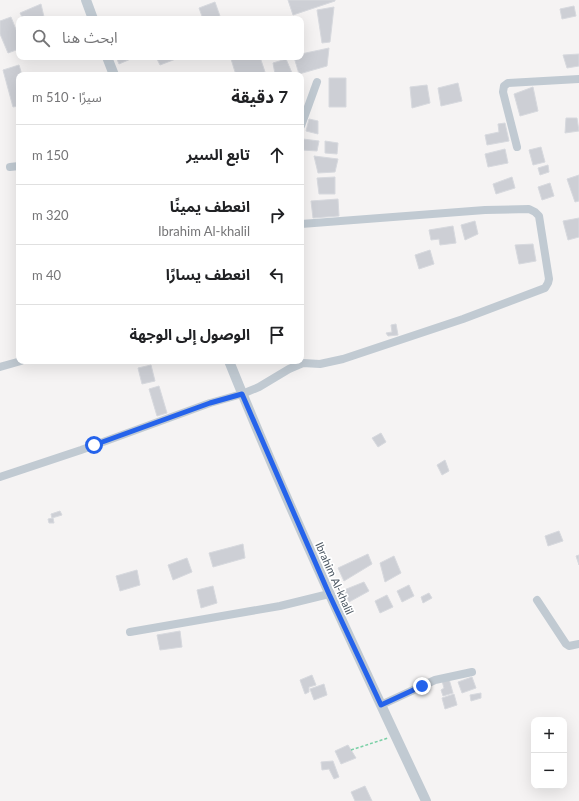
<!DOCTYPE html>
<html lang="ar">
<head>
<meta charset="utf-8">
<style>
  :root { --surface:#fff; --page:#f6f6f6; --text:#202124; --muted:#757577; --line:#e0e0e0 }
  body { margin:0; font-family:Lato,"Noto Sans Arabic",sans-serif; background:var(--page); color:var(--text); direction:rtl }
  .controls { position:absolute; right:12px; bottom:12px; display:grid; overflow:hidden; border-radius:8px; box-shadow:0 4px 16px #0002 }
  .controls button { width:36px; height:36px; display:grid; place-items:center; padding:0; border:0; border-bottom:1px solid var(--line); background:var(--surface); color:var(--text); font:20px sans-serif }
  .stop { position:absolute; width:12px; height:12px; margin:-9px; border:3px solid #2563eb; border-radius:50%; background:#fff }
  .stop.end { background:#2563eb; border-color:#fff; box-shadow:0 1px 4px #0008 }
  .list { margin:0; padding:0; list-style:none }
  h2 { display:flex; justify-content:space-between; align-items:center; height:52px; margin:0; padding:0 16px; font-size:17px }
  h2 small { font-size:13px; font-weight:400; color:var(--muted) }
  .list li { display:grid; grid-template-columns:26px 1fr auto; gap:12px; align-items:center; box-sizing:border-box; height:60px; padding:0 16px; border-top:1px solid var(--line) }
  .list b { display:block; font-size:15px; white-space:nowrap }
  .list p { margin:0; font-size:13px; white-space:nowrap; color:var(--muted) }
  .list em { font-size:13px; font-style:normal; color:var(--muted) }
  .icon { flex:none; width:22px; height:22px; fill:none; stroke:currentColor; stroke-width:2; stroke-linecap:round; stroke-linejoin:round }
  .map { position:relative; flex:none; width:579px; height:801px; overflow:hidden; direction:ltr }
  .search { position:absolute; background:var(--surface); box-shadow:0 4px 16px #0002; left:16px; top:16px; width:288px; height:44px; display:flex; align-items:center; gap:10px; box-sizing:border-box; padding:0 14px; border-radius:8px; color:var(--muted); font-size:15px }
  .panel { position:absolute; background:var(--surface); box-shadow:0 4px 16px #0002; left:16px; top:72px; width:288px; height:292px; border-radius:8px; direction:rtl }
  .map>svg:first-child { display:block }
</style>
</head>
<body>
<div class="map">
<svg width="579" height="801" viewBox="0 0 579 801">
  <rect width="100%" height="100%" fill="#f5f3f3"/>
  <path fill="#cdcfd5" stroke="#d7d9de" d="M288,0H335V1L293,15Z
    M215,2L221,19H203L199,8Z
    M41,4L44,17L39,19H23L20,13Z
    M574,6L576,16L562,19L560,9Z
    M334,7L330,42L322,43L317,10Z
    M11,17L19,37V49L8,53L0,34V21Z
    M329,48L327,66L299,74L294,57H301V54Z
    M579,54V66L567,68L563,55Z
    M116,57H133V58L119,64Z
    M156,57H181L160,65Z
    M236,57H260L266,75H236L231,59Z
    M286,59L292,73L275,74L273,63Z
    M19,65L22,75H19V106L13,107L3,70Z
    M329,78H346V107H329Z
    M458,83L462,101L441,106L438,88Z
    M427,85L430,103L412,108L410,87Z
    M533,87L538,111L520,116L514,94Z
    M566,118H577L579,131L565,133Z
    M309,119L318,121V134L306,131Z
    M505,123L509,141L487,145L485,135L499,132L498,124Z
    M303,139L319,141L317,151L302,150Z
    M325,141L338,143L337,154L325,153Z
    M541,147L545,162L533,165L529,150Z
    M505,149L508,163L488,167L485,154Z
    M314,156L338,159L335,172L318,173Z
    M548,165L549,172L540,175L538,168Z
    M579,175V201L575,202L567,179Z
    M335,177V194H319L317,178Z
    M512,177L515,188L496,194L493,184Z
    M550,183L554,196L542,200L538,187Z
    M338,199L339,216L313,218L311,201Z
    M579,218V237L568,240L563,221Z
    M475,221L478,234L465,240L461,225Z
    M453,226L456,243L440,245L439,239L431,240L429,230Z
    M533,244L536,261L519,264L515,245Z
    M430,250L434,264L419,269L415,255Z
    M396,324L398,335L388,336L386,333L392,332L391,325Z
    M151,365L155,381L142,384L138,368Z
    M159,386L167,413L157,416L149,389Z
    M381,433L386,442L378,447L372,438Z
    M445,460L449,471L442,475L437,465Z
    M60,511L62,515L52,518L51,514Z
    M53,518L54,523H49L48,519Z
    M559,531L563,541L548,546L545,536Z
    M243,544L245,558L213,567L209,553Z
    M368,554L372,564L344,581L338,568Z
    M579,555V565L576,556Z
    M394,556L401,573L385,582L380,563Z
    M187,558L192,572L173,580L168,565Z
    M137,570L140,585L120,591L116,576Z
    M364,582L369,591L349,602L344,590Z
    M409,585L414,596L402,602L397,591Z
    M213,586L217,603L201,608L197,590Z
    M429,593L432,598L423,603L421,597Z
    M387,595L393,607L380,613L375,601Z
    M180,631L182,647L160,650L157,635Z
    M312,675L316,685L309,687V692L305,694L300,680Z
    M472,677L476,688L462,693L458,682Z
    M449,679L453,693L443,696L441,690L444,688L442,681Z
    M324,684L327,695L314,700L310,689Z
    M481,693V698L471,701L470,695Z
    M454,694L457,705L445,709L442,698Z
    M348,745L356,758L341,764L335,751Z
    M333,761L339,777L334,779L329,769L322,770L321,762Z
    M365,786L372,801H355L351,792Z"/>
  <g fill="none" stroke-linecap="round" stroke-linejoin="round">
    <path stroke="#7ad0a6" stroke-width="1.5" stroke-dasharray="3 2" stroke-linecap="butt" d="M351,750L388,738"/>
    <path stroke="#c1cad2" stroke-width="8" d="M301,126L317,82
      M517,147L503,92L504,86L508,83L579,79
      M10,167L19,166
      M0,367L21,361
      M0,477L81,450L210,403L242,394L259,387L289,369L303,363L320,364L343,359L463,319L545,288L548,283L549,279L539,216L535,212L529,209L485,210L301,224
      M537,600L566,644L569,646L579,644
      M130,632L280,606L329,594
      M381,705L435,680L472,672"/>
    <path stroke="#c1cad2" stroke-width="10" d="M86,0L93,19
      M107,57L114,75
      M229,361C289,510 358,656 426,801"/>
  </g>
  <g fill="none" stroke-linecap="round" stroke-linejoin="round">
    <path stroke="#2563eb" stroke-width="5" d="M94,445L210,403L242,394L329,594L381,705L422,686"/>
  </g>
  <g text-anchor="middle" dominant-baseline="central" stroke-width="3.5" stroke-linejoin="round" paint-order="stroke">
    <g font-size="11" fill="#4a5661" stroke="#fff">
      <text transform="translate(335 578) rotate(66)">Ibrahim Al-khalil</text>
    </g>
  </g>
</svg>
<div class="controls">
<button>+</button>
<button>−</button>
</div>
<div class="stop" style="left:94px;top:445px"></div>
<div class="stop end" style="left:422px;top:686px"></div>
<div class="search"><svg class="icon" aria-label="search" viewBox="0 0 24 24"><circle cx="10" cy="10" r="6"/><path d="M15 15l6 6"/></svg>ابحث هنا</div>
<section class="panel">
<h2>7 دقيقة<small>سيرًا · 510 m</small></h2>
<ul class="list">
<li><svg class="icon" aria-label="ahead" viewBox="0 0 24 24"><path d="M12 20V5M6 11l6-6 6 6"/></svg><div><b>تابع السير</b></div><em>150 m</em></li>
<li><svg class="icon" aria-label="right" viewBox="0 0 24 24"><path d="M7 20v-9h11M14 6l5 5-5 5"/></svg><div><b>انعطف يمينًا</b><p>Ibrahim Al-khalil</p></div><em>320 m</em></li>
<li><svg class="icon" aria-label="left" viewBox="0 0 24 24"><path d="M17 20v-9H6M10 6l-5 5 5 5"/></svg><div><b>انعطف يسارًا</b></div><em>40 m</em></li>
<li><svg class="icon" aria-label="arrive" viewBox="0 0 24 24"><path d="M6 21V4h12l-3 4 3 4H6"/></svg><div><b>الوصول إلى الوجهة</b></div></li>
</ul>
</section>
</div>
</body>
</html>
